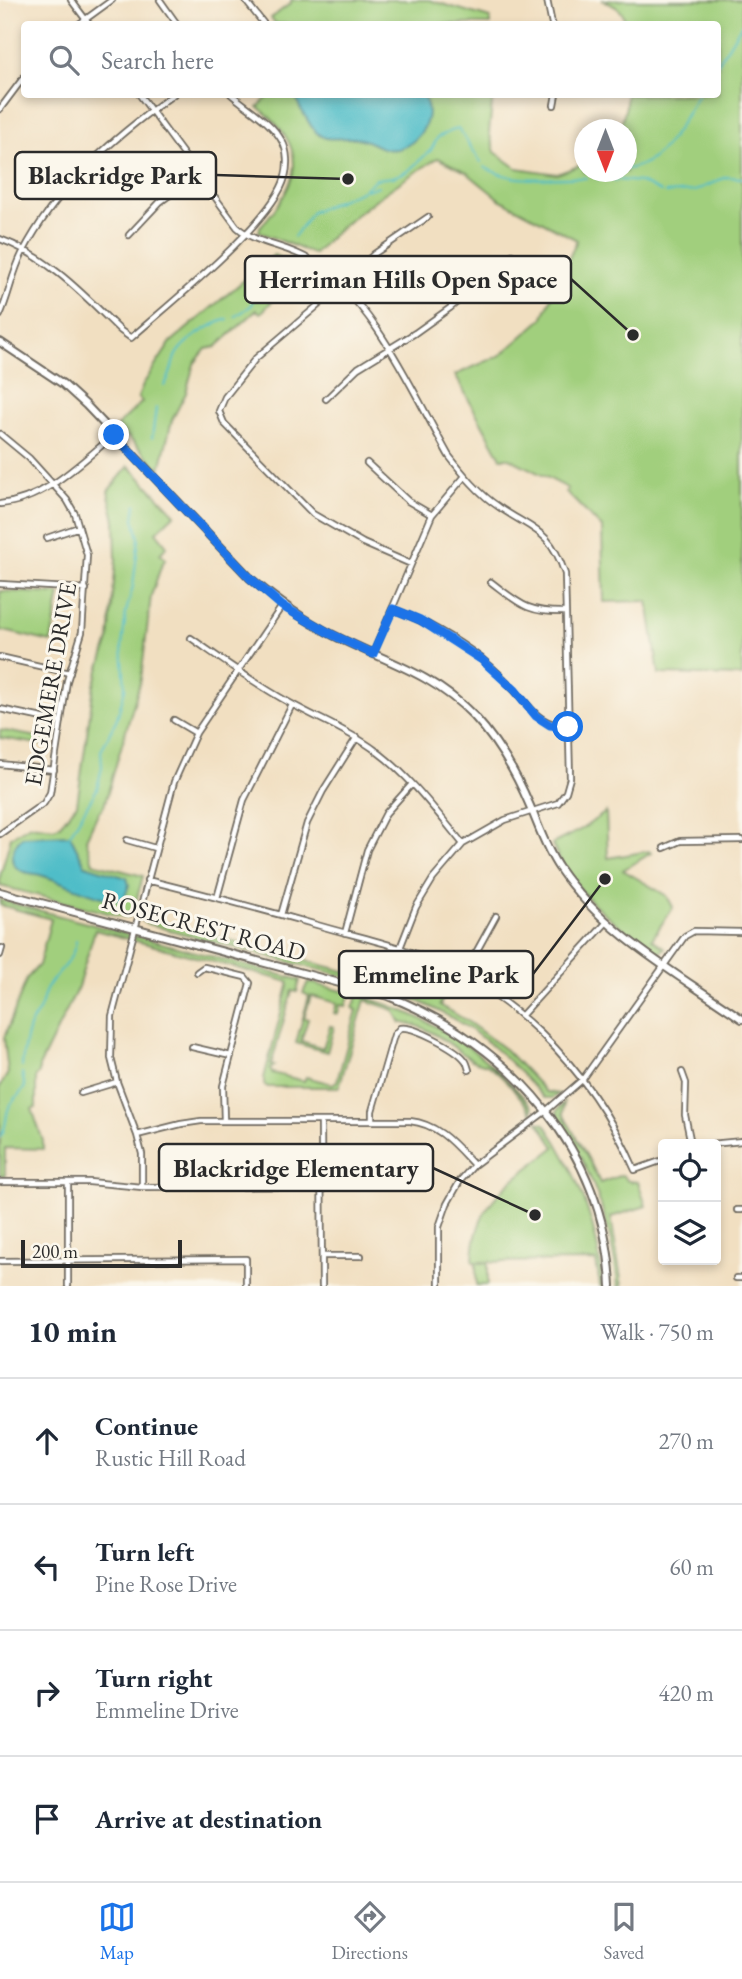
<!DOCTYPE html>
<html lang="en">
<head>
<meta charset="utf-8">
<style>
  :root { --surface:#fff; --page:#f2f2f3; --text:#1f2937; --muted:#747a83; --line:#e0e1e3; --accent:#1a73e8 }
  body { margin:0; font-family:"EB Garamond",serif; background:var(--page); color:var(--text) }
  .controls { position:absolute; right:21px; bottom:21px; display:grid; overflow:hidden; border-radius:7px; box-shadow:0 4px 10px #0003 }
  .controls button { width:63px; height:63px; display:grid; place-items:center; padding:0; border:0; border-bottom:2px solid var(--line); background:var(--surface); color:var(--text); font:35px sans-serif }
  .compass { position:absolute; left:574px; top:119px; width:63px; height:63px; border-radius:50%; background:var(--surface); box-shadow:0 4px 10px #0003; rotate:180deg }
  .scale { position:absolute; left:21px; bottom:18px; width:161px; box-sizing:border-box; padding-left:7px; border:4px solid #2b2b2b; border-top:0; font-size:19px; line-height:24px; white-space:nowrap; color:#2b2b2b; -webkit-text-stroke:5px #fbf7ec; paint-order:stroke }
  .stop { position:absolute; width:21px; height:21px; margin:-16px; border:5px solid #1a73e8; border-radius:50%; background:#fff }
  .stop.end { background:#1a73e8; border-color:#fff; box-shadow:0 2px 7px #0008 }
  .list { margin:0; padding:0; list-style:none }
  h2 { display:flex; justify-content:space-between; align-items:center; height:91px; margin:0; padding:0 28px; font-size:30px }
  h2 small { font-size:23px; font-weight:400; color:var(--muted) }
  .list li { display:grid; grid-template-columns:46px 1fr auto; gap:21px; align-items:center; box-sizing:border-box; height:126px; padding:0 28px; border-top:2px solid var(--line) }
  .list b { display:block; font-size:26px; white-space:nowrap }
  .list p { margin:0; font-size:23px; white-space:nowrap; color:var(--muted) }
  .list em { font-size:23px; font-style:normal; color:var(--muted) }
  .icon { flex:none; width:38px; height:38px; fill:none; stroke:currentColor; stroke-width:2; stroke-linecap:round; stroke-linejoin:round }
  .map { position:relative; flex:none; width:742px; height:1286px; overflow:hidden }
  .search { position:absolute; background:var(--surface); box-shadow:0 4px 10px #0003; left:21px; right:21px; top:21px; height:77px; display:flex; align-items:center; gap:18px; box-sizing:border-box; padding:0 24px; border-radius:7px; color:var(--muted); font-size:26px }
  .sheet { height:595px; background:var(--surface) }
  nav { display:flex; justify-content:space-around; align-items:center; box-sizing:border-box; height:98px; border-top:2px solid var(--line); background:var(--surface); font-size:19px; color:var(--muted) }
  nav a { display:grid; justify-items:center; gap:4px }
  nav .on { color:var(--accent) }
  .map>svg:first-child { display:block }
</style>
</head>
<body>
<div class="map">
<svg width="742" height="1286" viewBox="0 0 742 1286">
  <rect width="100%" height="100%" fill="#fbf7ec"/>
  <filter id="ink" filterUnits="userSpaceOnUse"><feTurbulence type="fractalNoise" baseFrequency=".0143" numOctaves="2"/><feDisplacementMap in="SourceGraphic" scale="14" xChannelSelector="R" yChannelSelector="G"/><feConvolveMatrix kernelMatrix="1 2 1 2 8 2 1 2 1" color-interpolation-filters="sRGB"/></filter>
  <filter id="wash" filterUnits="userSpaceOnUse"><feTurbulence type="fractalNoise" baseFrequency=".00686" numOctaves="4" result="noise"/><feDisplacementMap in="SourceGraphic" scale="28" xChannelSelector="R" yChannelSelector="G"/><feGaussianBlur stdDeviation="1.57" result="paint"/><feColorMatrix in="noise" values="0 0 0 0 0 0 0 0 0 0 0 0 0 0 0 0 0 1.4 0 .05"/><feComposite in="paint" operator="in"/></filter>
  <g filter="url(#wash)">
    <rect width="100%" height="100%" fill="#f1dfc1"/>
    <path fill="#a1cf7d" stroke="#667d54" stroke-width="2" d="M291,0H429L490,18V24H276L271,18L291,3Z
      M602,0H742V676L659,674L648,601L604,602L602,528L566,492L568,489L562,485L509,458H501L455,375L501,355L542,319L577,240L499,199L466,172L438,158C393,186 350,215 314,254L259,232L260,227C300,183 311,149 258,107L270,95H493L489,132L495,152L517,168L557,174L584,164V172H626V130L620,129L626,106V95L718,94V24H625C625,9 614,6 602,0Z
      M274,255L303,268L263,311L260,313L257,310L216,347L206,349L194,364L186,393L172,420L160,469L117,426L142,402L138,397L144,383L171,342Z
      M129,466L175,514L156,532L167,546L160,554L166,559L162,564L151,596L141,679L104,806L98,813L86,839L93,863L143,876L133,913L127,918L0,886V876L11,837L30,825L54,828L59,826L77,804L94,685L109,640L116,559L115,520L108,491Z
      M0,591L60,594L51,642L0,630Z
      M0,730L53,740L51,746L0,738Z
      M606,812L608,858L649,851L651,853L623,870L667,896L673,907L652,939L665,948L659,953C616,926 572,893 552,844L582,829Z
      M0,900L300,980L297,992L292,991L271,1065L274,1066L270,1069L272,1073L304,1081L306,1077L332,1084L337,1081L357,1010L353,1008L358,995C430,1016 484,1049 532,1107V1113C520,1096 504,1076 487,1065C482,1063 477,1063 472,1060C454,1048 423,1021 401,1023L394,1010L365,1000L339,1087H268L264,1085V1078L289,982L95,930L78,987L39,1067V1073L36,1077V1108L32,1109L43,1141V1149L5,1148V1176H0V1087L8,1073L4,1038L27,978L39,965L51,919L0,905Z
      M142,917L389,983L399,952L454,975L440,1005L467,1021L506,1050L546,1092L559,1094L552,1098H544C518,1069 491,1041 457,1021C407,991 353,978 297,964C248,951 198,938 148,924L142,921Z
      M308,982L350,993L346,1006L340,1005L338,1014L334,1013L337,1003L311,996L304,1018L308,1019L301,1041L323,1048L330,1026L334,1027L327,1052L296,1043L309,996L303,993Z
      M564,1102L563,1114L590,1162L600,1183L622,1175L628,1181L638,1182L646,1206L611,1217L622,1286H618C611,1218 592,1174 558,1116L557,1111Z
      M538,1122L545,1124C579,1174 598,1226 603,1286H600L596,1261L473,1262C474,1199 511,1183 555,1147Z
      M476,1263H488V1285H476Z"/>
    <path fill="#50bdc8" stroke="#3e747a" stroke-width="2" d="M297,95H422C440,118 413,154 387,149C376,147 368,139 356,138C331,137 321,146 307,119C302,110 297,106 297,95Z
      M70,835L85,865L127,878L129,885L124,899C119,900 120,901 114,900C88,895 65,882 40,875C32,873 21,874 15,866C8,857 15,843 22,837Z"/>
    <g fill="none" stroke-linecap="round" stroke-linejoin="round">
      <path stroke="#50bdc8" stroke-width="2" d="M718,63L742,24
        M484,167C518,186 549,176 586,178
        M626,169C663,165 681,123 698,94
        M597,178L607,179L616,172
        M607,179L640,182L661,192
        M366,190L378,186
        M665,193L695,191L726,177L742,178
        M294,237L312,212L363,190L376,179L393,177L408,171L431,150L438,137L458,128L481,162
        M235,317L252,305L254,297L285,268
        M164,386C172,374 170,372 174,360C178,343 213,323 228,319
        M152,438L156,408
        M69,836L97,789L102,767L101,751L117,718L125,689L122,646L126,612L133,586L139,538L134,519L136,504
        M22,1067C23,1054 25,1037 30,1025C33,1018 39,1013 41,1006C43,1000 43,996 46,990C56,971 73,963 76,941
        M0,1137C7,1128 5,1120 8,1110C12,1100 20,1095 25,1087L22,1073"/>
    </g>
  </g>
  <g filter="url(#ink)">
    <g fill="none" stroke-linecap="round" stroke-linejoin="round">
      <defs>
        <path id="street" d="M71,0L89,24
          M160,0L177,24
          M245,0L264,24
          M547,0L552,24
          M79,24L112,0
          M139,94L237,227C257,245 287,245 310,260C376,303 411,389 449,456C463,474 479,494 499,507C534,531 550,529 565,574L570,778L566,792L558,803L505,820L463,844L433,879L416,907L400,948
          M554,105L556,94
          M0,109L24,77
          M129,235L160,202L197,175
          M0,239C49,257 85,296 121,331L131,338C168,305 274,221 285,177C288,166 288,151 282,141C271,121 248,109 231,94
          M0,315C9,295 12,274 22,254C57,186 113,138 174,94
          M326,399L358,368L415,333L450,308L512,255
          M0,434L29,458L67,500L75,514L87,555L82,632L67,681L50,793L44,803L0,834
          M367,463L408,501L432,515
          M0,504C45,500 80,463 114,435
          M47,538L79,527
          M411,564L363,543L313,514L224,423L219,411L225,397L256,358L342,285L374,254L428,217
          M491,582C520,604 527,613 566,612
          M0,584L86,589
          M393,609C425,621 455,638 482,659C493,668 504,678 513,689C534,710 536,723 568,727
          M191,638C224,661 255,684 290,703C318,719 348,730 375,750C409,775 436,811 463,844
          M373,654L432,515L465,476
          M0,657L70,673
          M0,709L61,722
          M174,720L196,733
          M0,764L54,770
          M127,840L155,848
          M664,848L680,841L742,840
          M147,880C204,894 260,909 317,925C344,933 372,939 399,948C508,983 590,1067 635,1170L663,1160
          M217,898L244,800L292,705
          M281,915L307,823L323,791L357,737
          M345,933L367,850L386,813L412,784
          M0,955L2,948
          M197,972L204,967L245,977L250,983L223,1086L224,1121
          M463,976L496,916
          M522,1015L606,923
          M192,1047L231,1056
          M682,1072L686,1083L685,1115L691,1144
          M81,1093L117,1082
          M321,1121L322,1286
          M372,1121V1111L394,1035L400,1028C413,1025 457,1049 465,1060C467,1062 468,1067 469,1070
          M137,1135L181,1124L201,1121H410C439,1124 455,1145 474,1165
          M711,1144L742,1141
          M0,1182H89L142,1187L367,1186
          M68,1182V1286
          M142,1187V1154L137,1135L117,1082L111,1058L112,1016L174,782L196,733L282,606
          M737,1210H742
          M322,1256H361
          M0,1261L246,1259V1286
          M736,1278H742
          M439,1286V1227L447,1204L460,1181L474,1165L546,1111L583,1079L685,936L694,931L742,932"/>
        <path id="secondary" d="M0,342L63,384L86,405L250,578C276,600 302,619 333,635C386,662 431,672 474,716C499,743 516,773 530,806C539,827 546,849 559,868C604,934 678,974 742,1019
          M0,892L388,996C511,1044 605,1150 611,1286"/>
      </defs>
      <use href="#street" stroke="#706a60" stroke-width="8"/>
      <use href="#secondary" stroke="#706a60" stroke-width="10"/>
      <use href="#street" stroke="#fff" stroke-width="4.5"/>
      <use href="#secondary" stroke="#fff" stroke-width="6"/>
    </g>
  </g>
  <g fill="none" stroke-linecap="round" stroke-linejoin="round" filter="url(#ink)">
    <path stroke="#1a73e8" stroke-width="9" d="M114,435L250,578L282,606L331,634L373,654L393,609L420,620L482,660L515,690L536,716L550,725L568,727"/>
  </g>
  <g text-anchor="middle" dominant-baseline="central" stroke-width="6" stroke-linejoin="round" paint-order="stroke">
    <g font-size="24" fill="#2b2b2b" stroke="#fbf7ec">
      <text transform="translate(50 684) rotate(-80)">EDGEMERE DRIVE</text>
      <text transform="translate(204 926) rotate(15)">ROSECREST ROAD</text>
    </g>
  </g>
  <path fill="none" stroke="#2b2b2b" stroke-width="2.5" d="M348 179L216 175M633 335L571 279M605 879L533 974M535 1215L433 1168"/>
  <g fill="#2b2b2b" stroke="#fbf7ec" stroke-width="2.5">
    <circle cx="348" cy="179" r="7"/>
    <circle cx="633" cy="335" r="7"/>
    <circle cx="605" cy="879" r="7"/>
    <circle cx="535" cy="1215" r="7"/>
  </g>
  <g fill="#fbf7ec" stroke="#2b2b2b" stroke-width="2.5">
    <rect x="15" y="152" width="201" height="47" rx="7"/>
    <rect x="245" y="256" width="326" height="47" rx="7"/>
    <rect x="339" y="951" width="194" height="47" rx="7"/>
    <rect x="159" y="1144" width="274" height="47" rx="7"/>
  </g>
  <g font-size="26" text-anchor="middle" font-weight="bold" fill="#2b2b2b">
    <text x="115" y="184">Blackridge Park</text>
    <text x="408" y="288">Herriman Hills Open Space</text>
    <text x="436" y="983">Emmeline Park</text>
    <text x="296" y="1177">Blackridge Elementary</text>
  </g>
</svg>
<div class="controls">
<button><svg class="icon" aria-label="locate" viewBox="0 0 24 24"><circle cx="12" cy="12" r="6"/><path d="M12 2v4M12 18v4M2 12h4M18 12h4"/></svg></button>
<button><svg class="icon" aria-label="layers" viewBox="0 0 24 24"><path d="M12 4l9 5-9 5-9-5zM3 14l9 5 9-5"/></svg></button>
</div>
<svg class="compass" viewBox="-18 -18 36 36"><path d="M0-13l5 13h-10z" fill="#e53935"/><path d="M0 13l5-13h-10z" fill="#747a83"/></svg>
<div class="scale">200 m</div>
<div class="stop" style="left:568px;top:727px"></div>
<div class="stop end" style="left:114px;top:435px"></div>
<div class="search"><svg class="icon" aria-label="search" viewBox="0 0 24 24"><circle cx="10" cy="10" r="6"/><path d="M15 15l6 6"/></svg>Search here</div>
</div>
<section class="sheet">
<h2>10 min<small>Walk · 750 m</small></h2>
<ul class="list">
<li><svg class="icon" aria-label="ahead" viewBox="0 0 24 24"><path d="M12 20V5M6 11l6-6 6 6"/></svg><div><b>Continue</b><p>Rustic Hill Road</p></div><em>270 m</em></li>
<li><svg class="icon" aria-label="left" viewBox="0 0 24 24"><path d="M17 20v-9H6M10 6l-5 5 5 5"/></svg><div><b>Turn left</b><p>Pine Rose Drive</p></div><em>60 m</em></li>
<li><svg class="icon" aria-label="right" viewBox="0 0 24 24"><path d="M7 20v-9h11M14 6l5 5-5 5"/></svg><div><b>Turn right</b><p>Emmeline Drive</p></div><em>420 m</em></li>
<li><svg class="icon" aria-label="arrive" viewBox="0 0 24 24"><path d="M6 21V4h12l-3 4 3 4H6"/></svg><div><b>Arrive at destination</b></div></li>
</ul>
</section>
<nav>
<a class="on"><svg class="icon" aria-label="map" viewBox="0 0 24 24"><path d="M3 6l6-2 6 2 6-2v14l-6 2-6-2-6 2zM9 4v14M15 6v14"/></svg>Map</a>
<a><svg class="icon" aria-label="directions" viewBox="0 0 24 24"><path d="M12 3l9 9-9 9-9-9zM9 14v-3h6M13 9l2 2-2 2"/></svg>Directions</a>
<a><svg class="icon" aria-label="saved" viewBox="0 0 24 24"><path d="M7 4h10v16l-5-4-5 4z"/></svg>Saved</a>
</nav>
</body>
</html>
